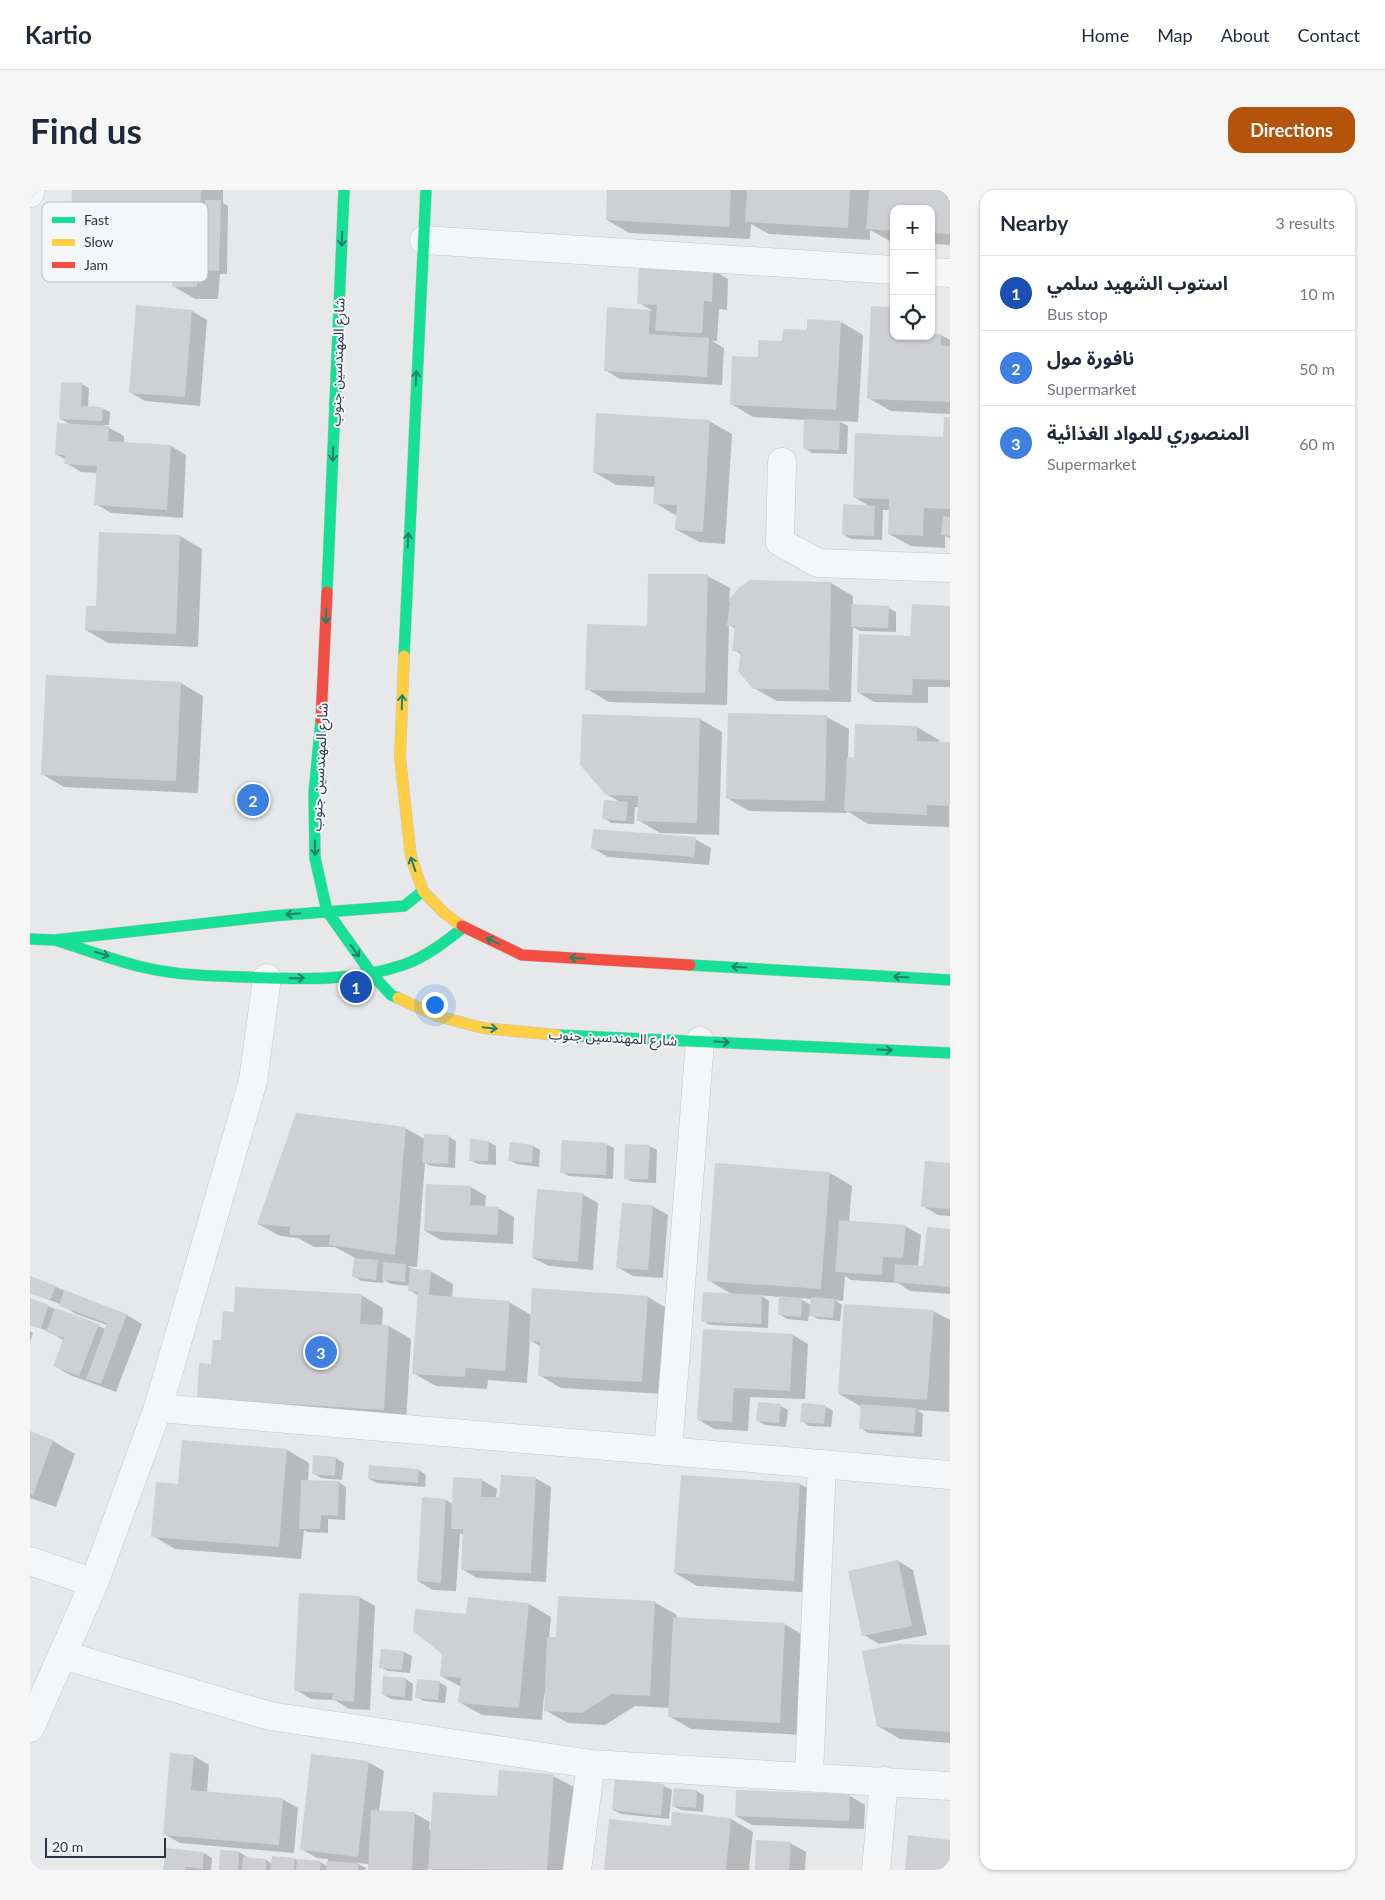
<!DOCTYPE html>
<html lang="en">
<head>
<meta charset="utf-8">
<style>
  :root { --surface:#fff; --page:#f6f6f7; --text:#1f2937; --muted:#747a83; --line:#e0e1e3; --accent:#b45309 }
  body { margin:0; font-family:Lato,"Noto Sans Arabic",sans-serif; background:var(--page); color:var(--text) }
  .controls { position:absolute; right:15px; top:15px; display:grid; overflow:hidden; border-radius:10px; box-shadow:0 1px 4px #0004 }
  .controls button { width:45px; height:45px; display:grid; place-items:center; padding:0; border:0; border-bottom:1px solid var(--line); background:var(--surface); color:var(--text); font:25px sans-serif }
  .scale { position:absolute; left:15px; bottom:12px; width:121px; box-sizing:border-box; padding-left:5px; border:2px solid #2b3445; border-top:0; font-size:14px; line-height:18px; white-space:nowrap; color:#2b3445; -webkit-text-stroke:4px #f4f6f9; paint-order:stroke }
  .you { position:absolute; left:404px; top:814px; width:18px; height:18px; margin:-12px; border:4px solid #fff; border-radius:50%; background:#1a73e8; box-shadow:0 0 0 8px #1a73e833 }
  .badge { display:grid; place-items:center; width:32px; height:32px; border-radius:50%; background:var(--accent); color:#fff; font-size:16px; font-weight:700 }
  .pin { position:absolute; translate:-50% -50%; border:2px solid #fff; box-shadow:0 1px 5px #0006 }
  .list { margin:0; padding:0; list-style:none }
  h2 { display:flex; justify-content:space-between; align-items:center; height:65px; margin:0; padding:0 20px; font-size:21px }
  h2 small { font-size:16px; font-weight:400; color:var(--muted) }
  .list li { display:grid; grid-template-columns:32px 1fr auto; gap:15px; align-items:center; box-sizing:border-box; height:75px; padding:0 20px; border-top:1px solid var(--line) }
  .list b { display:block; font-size:19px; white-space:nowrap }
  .list p { margin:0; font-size:16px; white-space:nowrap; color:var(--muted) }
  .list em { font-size:16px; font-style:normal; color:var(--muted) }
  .icon { flex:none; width:28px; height:28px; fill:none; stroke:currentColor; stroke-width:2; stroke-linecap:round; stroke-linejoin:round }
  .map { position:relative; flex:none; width:920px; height:1680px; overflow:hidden; border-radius:15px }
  header { display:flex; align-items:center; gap:30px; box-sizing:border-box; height:70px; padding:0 25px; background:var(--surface); border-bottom:1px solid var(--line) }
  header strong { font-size:24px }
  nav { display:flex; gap:28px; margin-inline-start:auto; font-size:18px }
  .intro { display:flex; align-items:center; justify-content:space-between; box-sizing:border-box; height:120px; padding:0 30px }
  h1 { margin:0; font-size:35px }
  .button { padding:12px 22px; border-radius:15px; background:var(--accent); color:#fff; font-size:18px; font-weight:700 }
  main { display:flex; gap:30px; padding:0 30px }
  aside { flex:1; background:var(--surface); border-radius:15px; box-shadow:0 1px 4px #0004 }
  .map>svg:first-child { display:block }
</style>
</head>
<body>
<header>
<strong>Kartio</strong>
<nav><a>Home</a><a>Map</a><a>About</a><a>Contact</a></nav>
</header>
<div class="intro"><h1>Find us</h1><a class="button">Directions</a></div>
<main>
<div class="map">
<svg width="920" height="1680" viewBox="0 0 920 1680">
  <rect width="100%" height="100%" fill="#e6e8ea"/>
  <path fill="#0003" fill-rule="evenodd" d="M43,0H193V13L198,16L197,84H190L188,109H165L143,96V86L63,83L40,70Z
    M578,0H920V55L901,54V19H864V51H860L840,40V50L739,44L721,34L720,49L599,43L577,30Z
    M683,80L698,89L697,120L689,119L687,151H682L694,158L692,195L590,189L575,180L579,119L623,121L609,113Z
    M861,118L864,120V146H901V142L903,145H911L920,150V224L861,221L838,208Z
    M162,121L177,130L170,216L115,211L100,202Z
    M811,132L833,145L828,232L809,231L818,236L817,264L782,263L774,258L775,230L723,227L701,214L753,153L778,141Z
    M52,194L59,198L58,218H72L80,222L79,235H74L94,246V253L141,256L156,265L153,328L81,323L66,314L68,283L51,282L36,273V270L26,264L41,235L31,229Z
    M920,228V348L915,346V358L881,356L859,344L860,320H853L852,350L821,349L813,344L841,317L824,307L915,248Z
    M679,231L702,244L695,354L669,352L647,340V326L625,313V297L586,295L564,282Z
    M71,343L150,346L172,359L168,457L78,453L56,440L67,418Z
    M677,386L700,398L699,412L711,398L720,392L801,393L823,406V416L859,418L866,422V442L830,441L823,437L821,512L747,511L724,498L712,465L704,460L706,439L699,435L697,515L579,512L557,499L618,437Z
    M920,417V497H898V513L844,512L829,503L882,448Z
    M151,493L173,506L168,603L34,597L12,584Z
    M797,527L819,539L818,569H825L827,535L887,537L909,550V553H920L919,637L838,634L817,621V623L719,621L697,608Z
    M670,529L692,542L689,645L630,643L608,630L609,617H605L604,634L581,633L574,628L592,613L576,604Z
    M665,649L681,658L679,675L578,667L562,658Z
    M375,938L395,949L419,947L426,951L425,978L401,976L395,973L387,1077L377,1076L383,1079L400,1081L423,1094L422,1108L479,1112L501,1125L618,1107L640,1120L634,1204L531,1198L509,1185L511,1157L500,1150L497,1193L458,1190L457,1199L406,1196L383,1183L389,1106L379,1100L380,1096L361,1094L354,1090L353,1093L331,1091L324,1086L325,1068L305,1057H284L268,1048L250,1046L228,1034Z
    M459,952L466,956V975L448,974L440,970Z
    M576,954L584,958L583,989L539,986L532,982Z
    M503,956L510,960L509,977L487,974L480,970Z
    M619,956L627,960L626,993L603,992L595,988Z
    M920,974V1026L908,1025L893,1016Z
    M800,983L822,996L819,1032L875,1036L891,1045L888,1077L894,1078L920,1040V1104L880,1101L868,1093L821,1090L815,1086L813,1111L805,1110L812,1115L810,1131L788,1129L779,1124L778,1131L757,1129L749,1124L750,1107L730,1105L739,1111L738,1138L680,1135L673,1131L703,1105L678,1090ZM769,1108L782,1109L781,1115Z
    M441,997L456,1006L455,1017L468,1018L484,1027L483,1054L411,1050L395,1041Z
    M552,1004L568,1013L563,1080L519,1076L503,1068Z
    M622,1016L638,1025L633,1088L603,1086L587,1077Z
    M0,1087L97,1125L112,1134L86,1202L40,1185L25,1176L33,1150L18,1141L0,1135V1109L76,1139L77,1135L46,1124L30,1114L0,1103Z
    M331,1105L353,1118L352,1136H359L381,1149L376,1232L191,1221L182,1175L205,1123Z
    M903,1121L920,1130L919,1222L887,1220L893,1224L892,1247L838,1243L831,1238L832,1217L809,1204Z
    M0,1141L3,1143L0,1152Z
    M763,1145L778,1154L775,1209L720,1207L718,1241L684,1239L669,1230Z
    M751,1216L758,1220L756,1237L735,1235L727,1230Z
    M795,1216L803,1221L801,1237L779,1236L772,1231Z
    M0,1243L23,1251L45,1264L26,1317L0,1308Z
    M257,1260L279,1273L278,1291L309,1292L316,1297L315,1330L298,1329V1343L278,1342L274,1340L271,1369L145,1359L123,1346L150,1295Z
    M306,1268L314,1273L312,1290L291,1288L283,1283Z
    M389,1280L396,1285L395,1297L347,1293L339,1289Z
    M652,1287L770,1294L792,1307L786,1403L667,1396L645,1383Z
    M505,1288L521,1297L516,1392L447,1388L432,1379L434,1345L430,1343L426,1401L403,1400L388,1391L393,1309L416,1310L423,1314L452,1290L467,1299L466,1308Z
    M868,1371L883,1380L897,1445L849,1454L834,1445Z
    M329,1407L345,1416L340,1520L319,1519L305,1510L281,1509L266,1500Z
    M624,1412L647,1425L646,1429L754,1434L777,1447L772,1545L661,1539L639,1526V1518L605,1516L575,1535L538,1533L515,1520L516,1505H514L512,1530L452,1525L429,1512L431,1497L411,1486L437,1425L499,1414L521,1427L519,1448L528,1449Z
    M920,1456V1553L870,1549L848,1536Z
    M352,1460L374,1462L382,1466L380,1483L358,1481L350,1477Z
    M376,1489L383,1494L382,1511L361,1509L353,1504Z
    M409,1492L417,1497L415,1513L394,1511L386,1507Z
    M164,1566L179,1575L177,1603L252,1609L268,1618L264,1663L150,1653L134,1644Z
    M338,1572L354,1581L349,1621L384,1623L400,1632L399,1640L469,1608L523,1586L546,1598L539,1680H403L398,1677V1680H339V1674L326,1673L336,1678L335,1680H190L209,1662L217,1667L216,1669L236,1670L242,1674L265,1669L269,1671L290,1672L297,1676L298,1669L287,1668L271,1659Z
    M586,1590L634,1596L642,1600L639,1629L591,1624L583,1620Z
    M666,1601L674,1605L673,1622L651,1620L643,1616Z
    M820,1606L835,1615L834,1639L722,1635L706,1626Z
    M701,1629L723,1642L719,1680H575L642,1637Z
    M760,1653L776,1662L775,1680H726Z
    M174,1663L182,1668L181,1680H134Z"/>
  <path fill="#ced0d3" d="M42,0H171L167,97H142L143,75L39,71Z
    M577,0H701L699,37L576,30Z
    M717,0H820L818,38L715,32Z
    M839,0H920V44L901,43V19H864V41L836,39Z
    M175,10H191L189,81L172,80Z
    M609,75L683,79L682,112L674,111L672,143L625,141L627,115L607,114Z
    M106,115L162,120L155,207L99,203Z
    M841,116L861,117L860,129H864V146H901V144H911V156H920V212L837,209Z
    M577,117L620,120L619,144L679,148L677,187L574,181Z
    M777,129L811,131L806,220L700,215L702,166L728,167V150L752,151L753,139L777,140Z
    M31,192L52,193L51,216L73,217L72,231L29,229Z
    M566,223L680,230L673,342L645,340L647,315L623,314L625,286L563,283Z
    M914,227H920V319L894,318L893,346L858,344L859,309L823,308L825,243L913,247Z
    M774,229L810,231L809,260L773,259Z
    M27,233L79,236L78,251L141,255L137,320L64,315L67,276L34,274L35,265H25Z
    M813,314L845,316L844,346L812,345Z
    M913,326L920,327V346L911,345Z
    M69,342L150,345L146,444L55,440L56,416H66Z
    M618,384H678L675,503L555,500L557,434L617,436Z
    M720,390L801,392L799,500L723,499L708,481L711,462L702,461L705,436H697L700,408L710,397Z
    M821,414L859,416L858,438L821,437Z
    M882,414L920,416V490L883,489L882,505L827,503L829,444L880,446Z
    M16,485L151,492L146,591L11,585Z
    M698,523L797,525L795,611L696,609Z
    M552,524L670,528L667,633L607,631L608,606L576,605L550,575Z
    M825,534L887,536V551L920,552V616L897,615V625L814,621L817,567L824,568Z
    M574,610L598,612L596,631L572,629Z
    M563,639L666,647L664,667L561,659Z
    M266,923L376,937L365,1065L299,1055L300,1045H260V1037L227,1034Z
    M394,944L419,945L418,974L392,973Z
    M440,949L459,951L458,971H439Z
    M532,950L577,953L576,985L530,983Z
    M480,952L503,955L502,973L478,971Z
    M595,954L620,955L618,989H594Z
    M895,971L920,973V1019L891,1017Z
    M685,973L800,982L791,1099L677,1091Z
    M396,994L441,996L440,1015L469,1017L467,1045L394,1041Z
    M507,999L553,1003L548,1072L502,1068Z
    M592,1013L623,1015L618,1080L586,1078Z
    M809,1030L876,1035L873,1068L853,1067L852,1085L805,1082Z
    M897,1037L920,1039V1097L864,1092L865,1074L893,1076Z
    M324,1068L348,1070L346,1090L322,1087Z
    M353,1072L376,1074L375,1092L352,1090Z
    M380,1079L401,1080L399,1105L480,1111L475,1181L436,1178L435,1187L382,1184L388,1102L378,1101Z
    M0,1086L26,1096L20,1110L0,1103Z
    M205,1097L332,1104L330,1134L359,1135L354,1220L167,1208L169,1173L181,1174L183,1150H191L193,1121L204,1122Z
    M502,1098L618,1106L612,1192L508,1186L510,1152L499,1151Z
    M34,1100L97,1124L71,1194L56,1189L77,1133L29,1116Z
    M673,1102L732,1105L731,1134L671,1132Z
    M749,1106L772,1108L771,1127L748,1125Z
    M781,1107L805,1109L803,1128L779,1126Z
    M0,1108L19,1115L11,1138L0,1135Z
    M814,1114L904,1120L897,1210L808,1204Z
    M25,1118L69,1134L49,1186L23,1176L34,1148L16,1142Z
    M673,1139L763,1144L760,1201L704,1198L702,1232L667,1230Z
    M728,1212L751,1214L749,1233L726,1231Z
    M772,1213L796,1215L794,1234L770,1232Z
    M831,1214L886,1218L884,1243L829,1239Z
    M0,1241L23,1250L3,1305L0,1304Z
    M152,1250L257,1259L249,1357L121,1347L126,1292L148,1294Z
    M283,1265L306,1267L305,1286L282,1284Z
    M339,1275L389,1279L388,1293L338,1289Z
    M471,1285L506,1287L501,1383L431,1380L433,1339H421L423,1287L452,1289L451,1307H469Z
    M651,1285L770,1293L764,1391L644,1383Z
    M271,1290L309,1291L308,1326L291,1325L290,1339H269Z
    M392,1307L416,1309L411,1393L387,1391Z
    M868,1370L882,1436L832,1446L818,1381Z
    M269,1403L330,1406L324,1512L302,1510L303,1503L264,1501Z
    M528,1406L625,1411L620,1506L582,1504L552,1523L514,1521L517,1447H526Z
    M438,1407L499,1413L489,1518L428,1513L431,1488L410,1486L412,1464L383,1441L385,1419L436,1424Z
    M643,1427L755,1433L750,1533L638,1527Z
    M868,1454L920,1455V1542L847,1537L832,1461Z
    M351,1459L374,1461L372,1480L349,1478Z
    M353,1486L376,1488L375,1507L352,1505Z
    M387,1489L410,1491L408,1510L385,1508Z
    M140,1563L164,1565L161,1600L253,1608L249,1655L133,1645Z
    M281,1564L339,1571L328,1667L270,1660Z
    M469,1580L524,1584L517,1680L398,1679L403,1602L467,1606Z
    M585,1588L634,1594L631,1626L582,1620Z
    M644,1598L667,1600L666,1618L642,1616Z
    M706,1600L820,1604L819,1631L705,1626Z
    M341,1620L385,1622L382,1680H338Z
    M642,1622L701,1628L696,1680H574L579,1629L641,1636Z
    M878,1645L920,1650V1680H875Z
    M726,1650L761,1652L759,1680H725Z
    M136,1658L174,1662L173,1679L156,1677L155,1680H133Z
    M190,1660L209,1661L208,1680H189Z
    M242,1666L265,1668L264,1680H240Z
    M213,1667L236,1669V1680H212Z
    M267,1669L291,1671L290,1680H266Z
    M297,1671L328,1673V1680H296Z"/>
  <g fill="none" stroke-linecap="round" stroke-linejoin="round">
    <defs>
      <path id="street" d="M0,3V0
        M394,50L864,80
        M901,82L920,83
        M752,272L750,352L788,373L920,378
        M128,1218L920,1285
        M638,1261L670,851
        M0,1371L64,1393
        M33,1465L240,1526L561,1574L920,1596
        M0,1538L64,1393L128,1218L223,891L237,788
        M779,1587L792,1274
        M547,1680L561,1574
        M846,1680L854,1591"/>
      <path id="fast" d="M297,402L314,0
        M374,466L396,0
        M291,530L284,603L285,668L297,721L341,783L361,805L368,808
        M0,749L25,750L242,726L374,716L393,701
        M25,750C54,759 83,770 112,777C145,785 180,786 214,787C267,789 323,792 373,775C396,767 415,752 434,737
        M660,775L920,790
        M527,845L920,863"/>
      <path id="slow" d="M374,466L370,567L381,667L393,701L414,723L432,736
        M368,808L407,826L453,838L527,845"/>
      <path id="jam" d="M291,530L297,402
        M432,736L492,765L660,775"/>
    </defs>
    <use href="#street" stroke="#c4c6c8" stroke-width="29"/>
    <use href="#fast" stroke="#c4c6c8" stroke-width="12"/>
    <use href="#slow" stroke="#c4c6c8" stroke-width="12"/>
    <use href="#jam" stroke="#c4c6c8" stroke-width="12"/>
    <use href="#street" stroke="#f5f6f7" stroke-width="28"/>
    <use href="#fast" stroke="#16e098" stroke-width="11"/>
    <use href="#slow" stroke="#ffcf43" stroke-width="11"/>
    <use href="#jam" stroke="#f24e42" stroke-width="11"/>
  </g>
  <defs><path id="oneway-shaft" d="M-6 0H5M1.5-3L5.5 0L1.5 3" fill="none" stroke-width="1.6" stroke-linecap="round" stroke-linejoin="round" transform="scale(1.25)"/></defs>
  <g stroke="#22816a">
    <use href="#oneway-shaft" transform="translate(312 49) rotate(92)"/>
    <use href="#oneway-shaft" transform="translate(386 188) rotate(-87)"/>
    <use href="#oneway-shaft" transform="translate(303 264) rotate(92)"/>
    <use href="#oneway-shaft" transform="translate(378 350) rotate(-87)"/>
    <use href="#oneway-shaft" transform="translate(296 426) rotate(92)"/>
    <use href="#oneway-shaft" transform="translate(372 512) rotate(-88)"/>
    <use href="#oneway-shaft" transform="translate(285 658) rotate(89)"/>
    <use href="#oneway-shaft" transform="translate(383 674) rotate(-109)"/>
    <use href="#oneway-shaft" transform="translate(263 724) rotate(175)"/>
    <use href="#oneway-shaft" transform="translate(463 751) rotate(-154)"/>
    <use href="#oneway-shaft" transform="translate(325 761) rotate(54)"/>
    <use href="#oneway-shaft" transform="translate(72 764) rotate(17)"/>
    <use href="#oneway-shaft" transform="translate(547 768) rotate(-177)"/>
    <use href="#oneway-shaft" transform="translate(709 777) rotate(-177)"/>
    <use href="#oneway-shaft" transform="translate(871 787) rotate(-177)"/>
    <use href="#oneway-shaft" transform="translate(267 788) rotate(-1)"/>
    <use href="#oneway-shaft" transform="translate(460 838) rotate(6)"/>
    <use href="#oneway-shaft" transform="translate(692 852) rotate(3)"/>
    <use href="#oneway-shaft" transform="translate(855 860) rotate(3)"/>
  </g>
  <g text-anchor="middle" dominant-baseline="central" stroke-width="4" stroke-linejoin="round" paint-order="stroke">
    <g font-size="14" fill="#2b3445" stroke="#f4f6f9">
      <text transform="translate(307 172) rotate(-88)">شارع المهندسين جنوب</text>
      <text transform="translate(289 577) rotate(-87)">شارع المهندسين جنوب</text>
      <text transform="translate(583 847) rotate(3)">شارع المهندسين جنوب</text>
    </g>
  </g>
  <rect x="12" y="12" width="166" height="80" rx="8" fill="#f4f6f9" stroke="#b8bcc3" stroke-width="1"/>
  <rect x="22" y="27" width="23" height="6" fill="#16e098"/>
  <rect x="22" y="49" width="23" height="7" fill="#ffcf43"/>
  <rect x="22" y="72" width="23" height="6" fill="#f24e42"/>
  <g font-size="14" fill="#2b3445">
    <text x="54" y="35">Fast</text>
    <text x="54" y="57">Slow</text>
    <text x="54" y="80">Jam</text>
  </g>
</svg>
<div class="controls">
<button>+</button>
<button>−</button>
<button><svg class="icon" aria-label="locate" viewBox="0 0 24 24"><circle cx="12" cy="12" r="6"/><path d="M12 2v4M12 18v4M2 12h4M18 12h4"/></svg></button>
</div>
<div class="scale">20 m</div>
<div class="you"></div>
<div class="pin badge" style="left:326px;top:797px;background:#1a4fb4">1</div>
<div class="pin badge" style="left:223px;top:610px;background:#3f7fe0">2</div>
<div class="pin badge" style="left:291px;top:1162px;background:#3f7fe0">3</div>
</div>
<aside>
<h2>Nearby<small>3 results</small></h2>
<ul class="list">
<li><span class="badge" style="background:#1a4fb4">1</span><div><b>استوب الشهيد سلمي</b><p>Bus stop</p></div><em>10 m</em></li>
<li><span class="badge" style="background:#3f7fe0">2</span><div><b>نافورة مول</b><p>Supermarket</p></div><em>50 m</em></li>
<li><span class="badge" style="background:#3f7fe0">3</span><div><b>المنصوري للمواد الغذائية</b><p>Supermarket</p></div><em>60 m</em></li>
</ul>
</aside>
</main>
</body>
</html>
